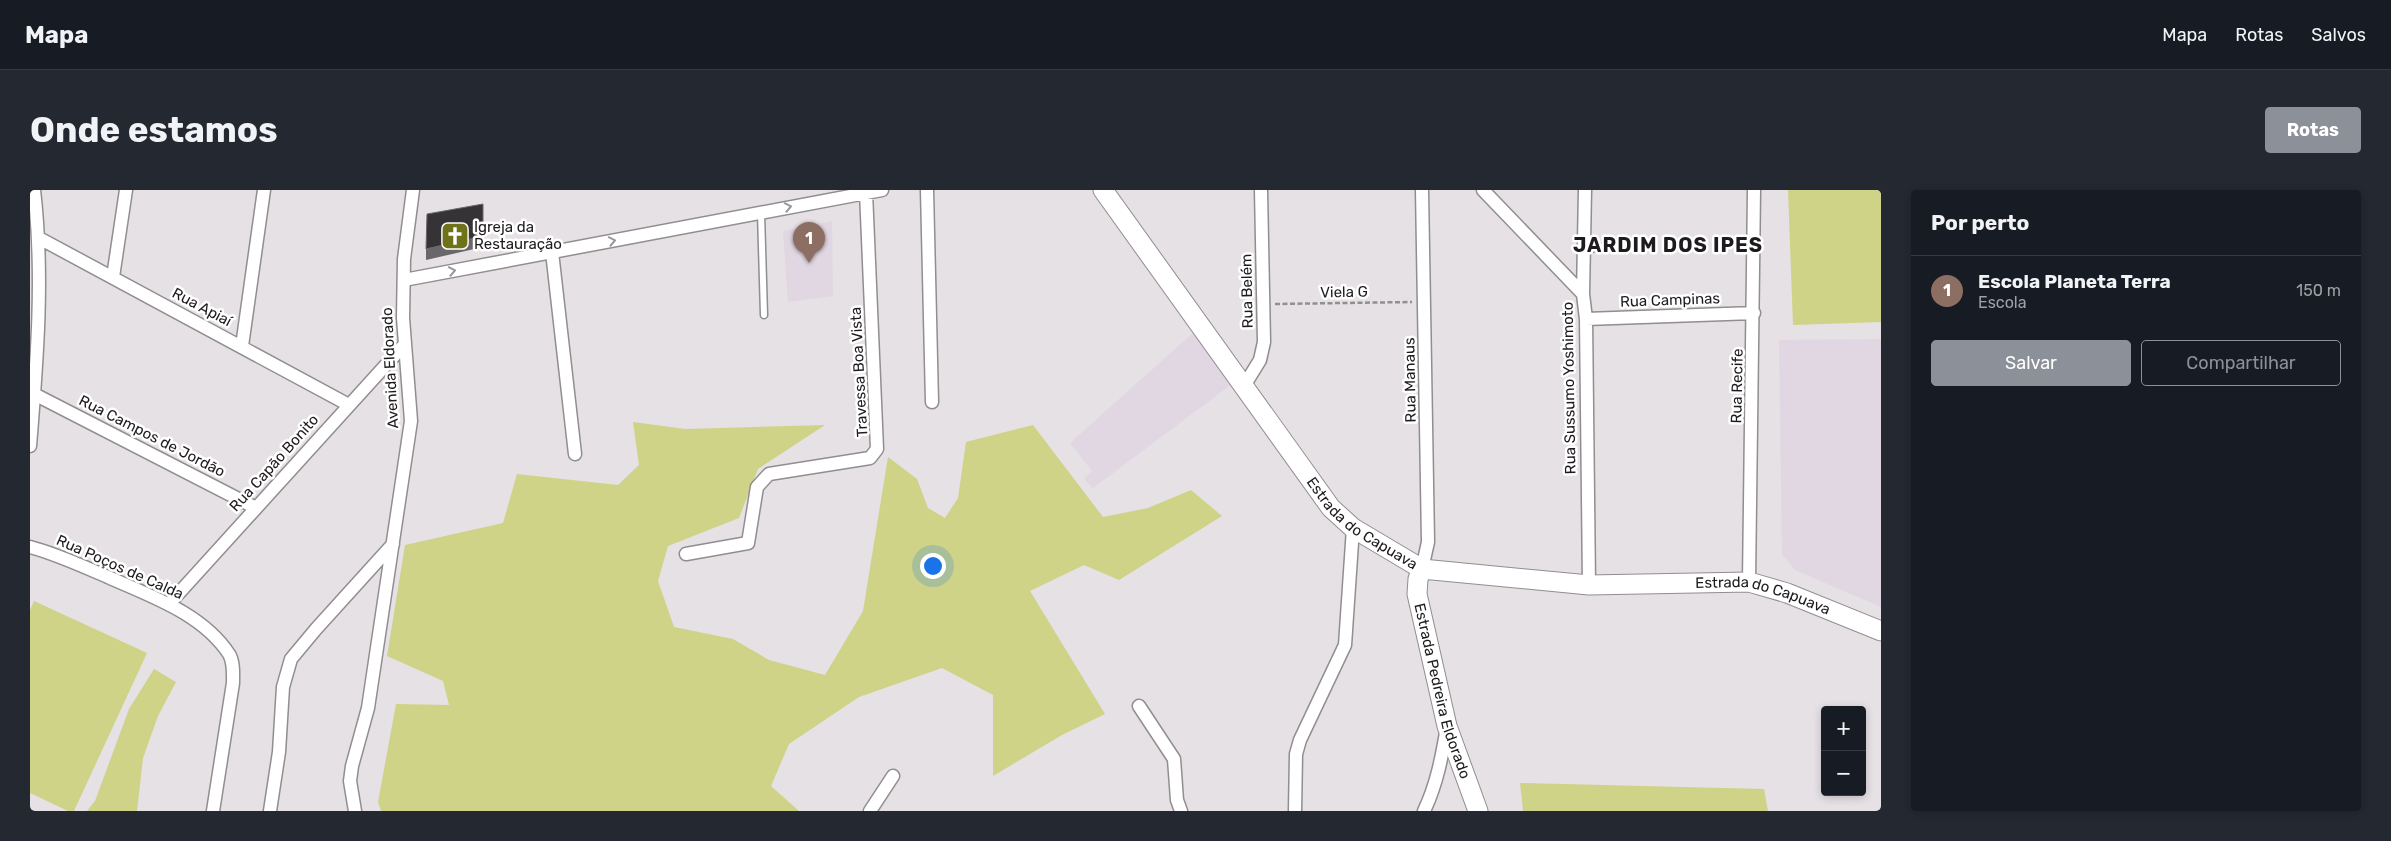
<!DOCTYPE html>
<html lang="pt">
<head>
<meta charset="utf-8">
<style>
  :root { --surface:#171b24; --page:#242831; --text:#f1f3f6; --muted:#9ea1a6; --line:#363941; --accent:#8c9099 }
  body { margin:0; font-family:Rubik,sans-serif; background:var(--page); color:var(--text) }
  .controls { position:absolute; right:15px; bottom:15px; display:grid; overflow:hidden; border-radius:5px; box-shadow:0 2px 8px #0003 }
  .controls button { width:45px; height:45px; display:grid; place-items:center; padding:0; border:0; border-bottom:1px solid var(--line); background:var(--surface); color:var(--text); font:25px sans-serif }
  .you { position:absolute; left:902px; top:375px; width:18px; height:18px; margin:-12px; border:4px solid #fff; border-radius:50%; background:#1a73e8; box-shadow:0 0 0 8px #1a73e833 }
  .badge { display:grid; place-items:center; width:32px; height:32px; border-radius:50%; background:var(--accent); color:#fff; font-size:16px; font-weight:700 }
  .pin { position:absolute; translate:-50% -41px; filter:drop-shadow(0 1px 2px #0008) }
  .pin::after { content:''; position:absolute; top:26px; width:18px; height:15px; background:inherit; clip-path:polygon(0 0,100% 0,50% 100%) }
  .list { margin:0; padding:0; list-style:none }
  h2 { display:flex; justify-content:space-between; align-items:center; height:65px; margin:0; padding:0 20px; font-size:21px }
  h2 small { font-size:16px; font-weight:400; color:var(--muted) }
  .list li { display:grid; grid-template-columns:32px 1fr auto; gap:15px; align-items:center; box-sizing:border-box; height:70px; padding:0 20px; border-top:1px solid var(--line) }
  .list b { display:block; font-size:19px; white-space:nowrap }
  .list p { margin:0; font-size:16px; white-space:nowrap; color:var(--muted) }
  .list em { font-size:16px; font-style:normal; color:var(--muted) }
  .actions { display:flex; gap:10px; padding:15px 20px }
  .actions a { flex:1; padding:11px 0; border:1px solid var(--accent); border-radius:5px; text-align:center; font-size:18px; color:var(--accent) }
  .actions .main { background:var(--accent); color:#fff }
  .map { position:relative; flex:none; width:1851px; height:621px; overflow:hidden; border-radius:5px }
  header { display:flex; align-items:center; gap:30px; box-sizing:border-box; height:70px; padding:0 25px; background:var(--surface); border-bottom:1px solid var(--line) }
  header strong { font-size:24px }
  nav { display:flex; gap:28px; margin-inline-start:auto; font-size:18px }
  .intro { display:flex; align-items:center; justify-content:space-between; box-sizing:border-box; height:120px; padding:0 30px }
  h1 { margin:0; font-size:35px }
  .button { padding:12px 22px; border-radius:5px; background:var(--accent); color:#fff; font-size:18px; font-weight:700 }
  main { display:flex; gap:30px; padding:0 30px }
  aside { flex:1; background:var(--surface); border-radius:5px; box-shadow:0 2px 8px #0003 }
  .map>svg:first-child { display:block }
</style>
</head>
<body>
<header>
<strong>Mapa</strong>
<nav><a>Mapa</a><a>Rotas</a><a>Salvos</a></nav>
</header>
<div class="intro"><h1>Onde estamos</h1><a class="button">Rotas</a></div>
<main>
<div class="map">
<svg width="1851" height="621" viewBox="0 0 1851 621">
  <rect width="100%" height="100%" fill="#e5e1e5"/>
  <path fill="#e1d7e2" d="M802,31L803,106L758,112L753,41Z
    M1164,142L1202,194L1063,298L1054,289L1062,281L1040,253Z
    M1851,149V417L1765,380L1752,364L1749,150Z"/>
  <path fill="#ced387" d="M1758,0H1851V132L1763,135Z
    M603,232L655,239L795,235L728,279L709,328L638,356L628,391L644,437L703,449L739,470L795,485L833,421L858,267L887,289L898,318L915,328L928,308L936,252L1003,235L1073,327L1118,318L1161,300L1192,326L1089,390L1054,375L1000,401L1075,524L1032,545L963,586V505L912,478L829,507L759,554L741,596L769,621H351L348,612L366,514L419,515L413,491L357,466L375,355L473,333L487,284L588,295L609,275Z
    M4,411L117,463L44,621H38L0,603V420Z
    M124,479L146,492L128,526L113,568L107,621H57L65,611L99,519Z
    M1490,593L1734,599L1738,621H1493Z"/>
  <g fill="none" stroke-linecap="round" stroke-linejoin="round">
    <defs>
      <path id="lane" d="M731,23L734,125
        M1553,60L1608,51"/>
      <path id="street" d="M897,0L902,212
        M1453,0L1553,104
        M1555,0L1553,104L1556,129L1559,395
        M9,48L319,215
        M522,62L545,264
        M83,87L96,0
        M374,90L852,0
        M1556,129L1724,123
        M212,156L234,0
        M1214,196L1230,170L1234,152L1231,0
        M4,204L226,318
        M0,256C7,171 14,85 4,0
        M0,357C27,364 52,376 78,387C120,406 172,423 199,464C204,472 203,484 203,493L183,621
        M656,364L718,353L727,297L739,284L840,268L847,259L836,2
        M1392,379L1398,352L1392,0
        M1719,392L1724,0
        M139,414L374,155
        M1109,516L1144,569L1147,610L1151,621
        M240,621L249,562L253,497L261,469L286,439L363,354
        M325,621L320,591L322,576L338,518L381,231L373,128L374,69L383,0
        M840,621L863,586
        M1265,621L1266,564L1270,550L1315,455L1323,338
        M1394,621C1407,594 1412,566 1417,537"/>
      <g id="secondary">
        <path id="s1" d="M1073,0L1301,318L1323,338L1392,379L1559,395L1719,392L1757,403L1851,441"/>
        <path id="s2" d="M1392,379L1388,389L1387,404L1417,536L1448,621"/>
      </g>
    </defs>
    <use href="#lane" stroke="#918d91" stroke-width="9"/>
    <use href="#street" stroke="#918d91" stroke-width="15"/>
    <use href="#secondary" stroke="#918d91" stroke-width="21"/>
    <path stroke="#928f92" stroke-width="2.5" stroke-dasharray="5 2.5" stroke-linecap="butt" d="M1245,114L1382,112"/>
    <use href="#lane" stroke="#fff" stroke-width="6"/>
    <use href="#street" stroke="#fff" stroke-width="12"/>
    <use href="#secondary" stroke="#fff" stroke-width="19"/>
  </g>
  <path fill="#6a676b" d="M453,46V57L396,70V59Z"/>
  <path fill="#363337" stroke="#6a676b" d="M453,14V46L396,59L397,24Z"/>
  <defs><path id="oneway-chevron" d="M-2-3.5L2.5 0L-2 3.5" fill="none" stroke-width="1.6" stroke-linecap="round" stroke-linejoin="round" transform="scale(1.25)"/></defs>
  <g stroke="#999899">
    <use href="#oneway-chevron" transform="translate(758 17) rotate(-11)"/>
    <use href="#oneway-chevron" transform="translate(582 51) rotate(-11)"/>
    <use href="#oneway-chevron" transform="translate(422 81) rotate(-11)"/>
  </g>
  <defs>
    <symbol id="church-square" viewBox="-11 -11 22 22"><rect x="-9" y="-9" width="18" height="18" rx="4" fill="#6e7218" stroke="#fff"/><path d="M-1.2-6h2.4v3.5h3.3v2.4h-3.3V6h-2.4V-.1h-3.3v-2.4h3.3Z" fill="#fff"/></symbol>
  </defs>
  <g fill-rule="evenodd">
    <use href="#church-square" x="409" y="30" width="32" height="32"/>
  </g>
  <g text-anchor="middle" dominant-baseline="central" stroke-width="5" stroke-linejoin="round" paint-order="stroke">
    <g font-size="15" fill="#1d1b1d" stroke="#fff" text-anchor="start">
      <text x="444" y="37">Igreja da<tspan x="444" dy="17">Restauração</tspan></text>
    </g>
    <g font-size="15" fill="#1d1b1d" stroke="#fff">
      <text transform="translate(1217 101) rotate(-91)">Rua Belém</text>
      <text transform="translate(1314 102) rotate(-1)">Viela G</text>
      <text transform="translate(1640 110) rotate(-2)">Rua Campinas</text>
      <text transform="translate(172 117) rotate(28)">Rua Apiaí</text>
      <text transform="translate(360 178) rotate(-93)">Avenida Eldorado</text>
      <text transform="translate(829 182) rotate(-93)">Travessa Boa Vista</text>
      <text transform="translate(1380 190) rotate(-91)">Rua Manaus</text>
      <text transform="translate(1707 196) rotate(-89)">Rua Recife</text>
      <text transform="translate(1539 198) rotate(-91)">Rua Sussumo Yoshimoto</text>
      <text transform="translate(122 246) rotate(27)">Rua Campos de Jordão</text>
      <text transform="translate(244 273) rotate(-48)">Rua Capão Bonito</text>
      <text stroke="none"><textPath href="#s1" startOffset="425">Estrada do Capuava</textPath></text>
      <text transform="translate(90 377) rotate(24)">Rua Poços de Calda</text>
      <text stroke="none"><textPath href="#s1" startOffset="845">Estrada do Capuava</textPath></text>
      <text stroke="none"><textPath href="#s2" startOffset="126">Estrada Pedreira Eldorado</textPath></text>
    </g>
    <g font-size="20" font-weight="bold" letter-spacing="1" fill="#1d1b1d" stroke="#fff">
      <text x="1638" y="55">JARDIM DOS IPES</text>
    </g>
  </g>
</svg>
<div class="controls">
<button>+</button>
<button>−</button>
</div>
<div class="you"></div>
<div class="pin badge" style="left:779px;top:73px;background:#8d6e63">1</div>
</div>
<aside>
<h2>Por perto<small></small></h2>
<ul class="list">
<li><span class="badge" style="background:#8d6e63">1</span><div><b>Escola Planeta Terra</b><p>Escola</p></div><em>150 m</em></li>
</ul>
<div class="actions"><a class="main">Salvar</a><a>Compartilhar</a></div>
</aside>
</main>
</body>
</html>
